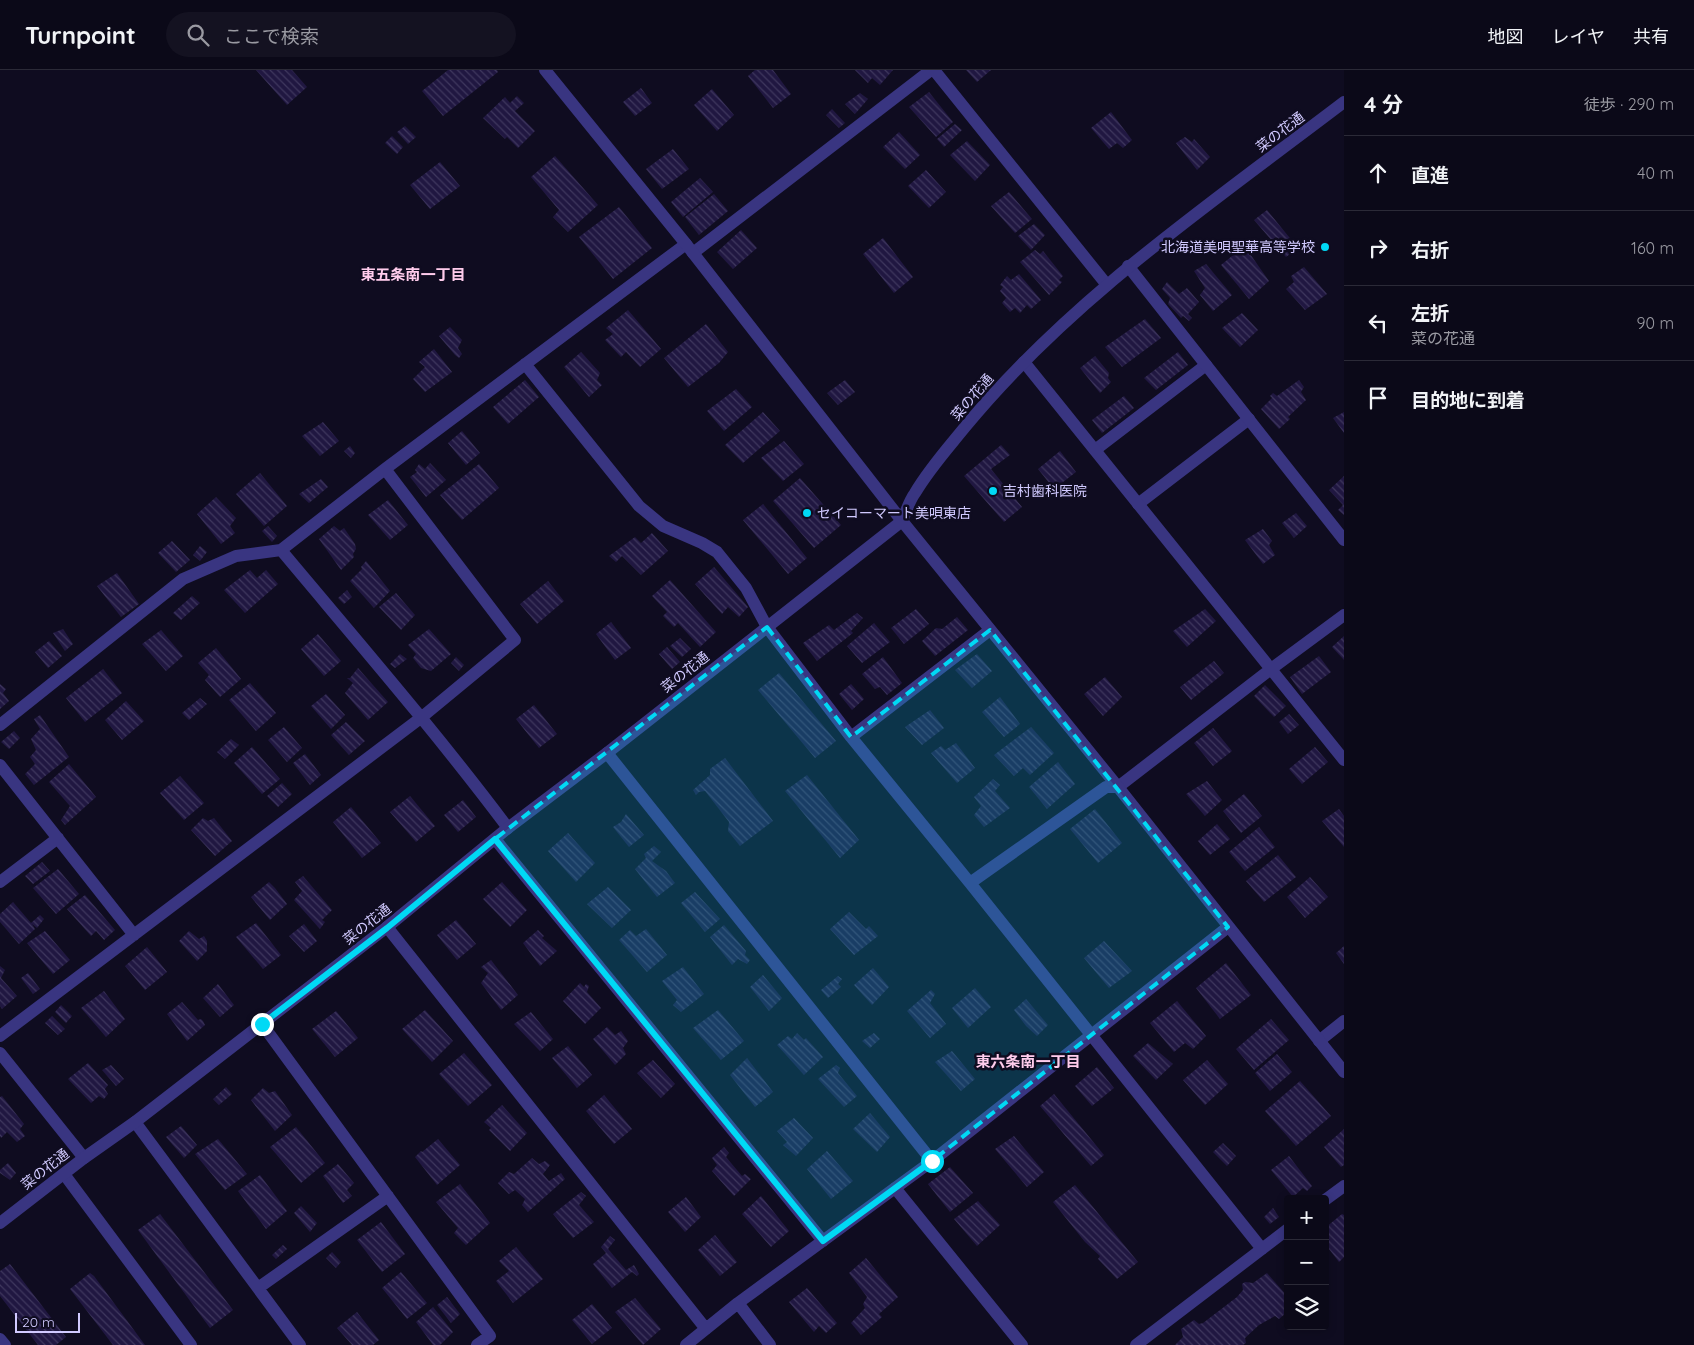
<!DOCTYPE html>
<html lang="ja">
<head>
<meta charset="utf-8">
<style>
  :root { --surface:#0b0918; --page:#141221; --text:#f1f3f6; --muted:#9a9aa2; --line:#2b2a37 }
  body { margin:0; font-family:Quicksand,"Noto Sans JP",sans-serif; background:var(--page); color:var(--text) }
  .controls { position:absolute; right:15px; bottom:15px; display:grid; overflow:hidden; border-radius:5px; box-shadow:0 2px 8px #0003 }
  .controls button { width:45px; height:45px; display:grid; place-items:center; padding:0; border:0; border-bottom:1px solid var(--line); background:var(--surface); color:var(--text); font:25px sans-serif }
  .scale { position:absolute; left:15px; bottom:12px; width:65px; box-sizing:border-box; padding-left:5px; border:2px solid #d1caff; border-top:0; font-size:14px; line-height:18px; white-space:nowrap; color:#d1caff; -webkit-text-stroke:4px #0f0c20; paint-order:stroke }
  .stop { position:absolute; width:15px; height:15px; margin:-11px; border:4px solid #00d9f5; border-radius:50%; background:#fff }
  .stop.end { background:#00d9f5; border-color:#fff; box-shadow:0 1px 5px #0008 }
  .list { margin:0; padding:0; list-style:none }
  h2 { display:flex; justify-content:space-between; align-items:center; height:65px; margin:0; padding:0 20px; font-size:21px }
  h2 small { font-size:16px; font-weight:400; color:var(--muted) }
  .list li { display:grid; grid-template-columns:32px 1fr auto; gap:15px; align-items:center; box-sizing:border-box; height:75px; padding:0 20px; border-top:1px solid var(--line) }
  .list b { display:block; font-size:19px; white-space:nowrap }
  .list p { margin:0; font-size:16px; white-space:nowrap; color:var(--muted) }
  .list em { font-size:16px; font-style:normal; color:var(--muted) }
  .icon { flex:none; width:28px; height:28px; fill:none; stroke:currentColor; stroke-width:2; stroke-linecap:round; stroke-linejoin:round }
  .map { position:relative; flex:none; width:1344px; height:1275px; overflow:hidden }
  header { display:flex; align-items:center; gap:30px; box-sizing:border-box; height:70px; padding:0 25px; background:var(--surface); border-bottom:1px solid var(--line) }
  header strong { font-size:24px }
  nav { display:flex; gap:28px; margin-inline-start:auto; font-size:18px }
  .search { width:350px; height:45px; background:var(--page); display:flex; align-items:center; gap:12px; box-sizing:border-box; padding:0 18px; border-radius:28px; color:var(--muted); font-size:19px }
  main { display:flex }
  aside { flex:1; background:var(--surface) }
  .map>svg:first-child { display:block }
</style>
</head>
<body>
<header>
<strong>Turnpoint</strong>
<div class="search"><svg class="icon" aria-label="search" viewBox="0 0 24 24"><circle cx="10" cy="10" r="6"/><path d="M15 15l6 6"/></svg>ここで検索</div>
<nav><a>地図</a><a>レイヤ</a><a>共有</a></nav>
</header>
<main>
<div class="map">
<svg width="1344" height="1275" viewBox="0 0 1344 1275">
  <defs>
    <pattern id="building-back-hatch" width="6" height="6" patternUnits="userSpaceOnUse" patternTransform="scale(1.25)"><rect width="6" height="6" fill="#201741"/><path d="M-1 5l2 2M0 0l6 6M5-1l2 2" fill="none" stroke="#3f375e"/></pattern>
  </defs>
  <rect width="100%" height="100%" fill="#0f0c20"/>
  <path fill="url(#building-back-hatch)" d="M256,0H292L307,17L287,35Z
    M448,0H497L498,2L443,46L422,21Z
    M755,0H773L791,24L773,38L748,6Z
    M855,0H893L880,15L872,8L868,13Z
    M966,0H991L977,12Z
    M641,18L652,33L635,46L623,32Z
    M712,19L734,45L717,61L694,35Z
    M929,22L953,52L936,67L909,37Z
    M860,23L868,29L855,44L845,34Z
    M517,26L524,33L515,41L535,61L518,78L507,67L505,69L483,48L505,27L510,33Z
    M832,39L845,53L839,58L826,45Z
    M1111,42L1132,70L1123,78L1117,73L1109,79L1091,58Z
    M955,54L962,60L944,77L937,69Z
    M405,56L416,67L408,74L397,62Z
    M899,62L920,85L905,99L883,77Z
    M392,66L403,77L397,84L385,73Z
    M1185,67L1192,72L1194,69L1210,87L1197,100L1176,73Z
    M967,71L990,95L975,111L950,85Z
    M673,79L689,99L662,119L646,99Z
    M555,86L598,135L568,162L553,147L559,140L531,107Z
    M440,92L460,116L430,139L410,115Z
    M926,100L946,122L929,138L908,116Z
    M700,108L713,122L683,147L671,132Z
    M1009,122L1032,149L1015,163L991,136Z
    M714,124L728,141L699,165L685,147Z
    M619,137L652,178L613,209L579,167Z
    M1267,140L1298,178L1286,187L1254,150Z
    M1034,154L1045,165L1031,180L1018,166Z
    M741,160L757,178L733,199L717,182Z
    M883,168L913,207L894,223L863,184Z
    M1243,177L1248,181L1269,211L1249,229L1221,195Z
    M1035,180L1040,184L1043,181L1063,206L1059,210L1062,212L1049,225L1020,192Z
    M1206,194L1232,225L1213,241L1200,225L1205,218L1194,201Z
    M1304,197L1327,224L1305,240L1286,219L1294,212L1291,206Z
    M1019,204L1041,230L1031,239L1027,235L1020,243L1015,238L1010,242L1002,233L1006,228L1000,221L1003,217L1000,215L1007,206L1011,210Z
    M1167,212L1179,224L1187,218L1199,232L1188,244L1192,248L1189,251L1183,246L1181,248L1168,234L1170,228L1162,219Z
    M628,240L661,279L640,297L626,282L621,287L605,270L613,264L606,258Z
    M1242,243L1258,260L1240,277L1222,258Z
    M1145,249L1161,268L1122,297L1105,277Z
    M706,254L728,282L719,293L688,317L664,288Z
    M450,257L462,270L458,278L462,284L459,288L455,285L439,266Z
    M434,279L452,302L425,322L413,309L425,297L419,292Z
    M581,282L600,303L597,310L602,315L589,327L564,297Z
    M1178,282L1188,295L1156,320L1144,308Z
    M1095,286L1109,303L1108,308L1111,312L1100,323L1080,298Z
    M525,310L539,327L508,354L493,337Z
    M845,310L855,322L838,335L827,323Z
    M1299,310L1304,317L1301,322L1306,330L1288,347L1290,349L1279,359L1261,339L1272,328L1270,326L1273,323L1277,326Z
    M736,319L752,337L724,361L707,341Z
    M1124,326L1134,338L1102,363L1092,350Z
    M763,342L780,361L743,393L725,375Z
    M1344,342V363L1333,348Z
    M323,352L339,371L320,386L302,366Z
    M462,361L480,383L466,395L448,373Z
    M784,371L804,394L783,411L761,388Z
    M1001,375L1010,385L991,399L1022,437L1004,452L964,406Z
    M350,376L355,383L351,388L344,381Z
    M1060,381L1076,402L1054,419L1038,399Z
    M430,393L446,410L426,427L410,407L417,402L415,400L419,394L425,399Z
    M479,394L499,418L462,450L440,425Z
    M260,403L287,436L264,456L236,424Z
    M1344,406V445L1338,440L1343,435L1329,420Z
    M800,408L841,455L814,478L773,431Z
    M321,409L328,417L309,433L299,424Z
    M216,427L236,448L230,456L235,463L221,474L197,444Z
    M388,430L408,455L390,470L368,445Z
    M763,434L807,488L788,504L743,450Z
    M1296,443L1307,456L1294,468L1282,453Z
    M268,456L277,466L272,472L262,461Z
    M334,456L340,461L344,458L355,474L356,479L353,484L354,487L341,500L319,469Z
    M1263,459L1272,471L1269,475L1275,485L1263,494L1245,470Z
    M652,463L668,481L641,505L622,486L616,492L609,486L635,467L641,473Z
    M172,471L190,490L176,502L158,483Z
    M200,476L207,482L200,491L193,485Z
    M366,491L390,521L374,538L350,511L362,499L361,497Z
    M714,497L748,537L739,547L728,537L722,544L695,514Z
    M250,500L257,508L266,500L278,514L245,543L224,520Z
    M117,503L139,534L121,547L97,516Z
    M670,510L716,562L700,577L678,553L674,557L663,546L667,542L652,526Z
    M548,511L564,531L537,554L520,534Z
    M347,520L352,527L344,534L338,528Z
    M396,523L415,545L401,560L379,537Z
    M192,526L200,533L181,550L173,543Z
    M916,539L929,554L904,574L891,558Z
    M1205,539L1216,551L1187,577L1173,561Z
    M857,543L863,548L851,561L853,563L817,591L803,573L829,555L834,560Z
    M957,547L968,560L935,586L922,571L936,558L942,559Z
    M611,552L631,578L615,590L596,564Z
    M874,553L890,572L862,593L847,576Z
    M63,559L73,574L65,581L53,563Z
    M429,559L451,584L431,601L421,598L413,588L416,584L408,575Z
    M161,560L183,586L166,601L142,574Z
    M318,564L341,591L324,606L301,579Z
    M1344,566V590L1332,577Z
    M680,568L691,579L682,587L670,576Z
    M49,571L62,586L48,598L35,582Z
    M667,577L680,592L672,599L659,584Z
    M216,578L241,609L220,627L205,610L209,605L198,593Z
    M400,584L407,589L395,598L390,594Z
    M977,584L992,601L972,618L955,600Z
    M1319,586L1331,602L1302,624L1290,607Z
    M456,587L464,595L459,601L451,593Z
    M883,587L902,613L887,625L880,617L875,619L862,604Z
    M1214,591L1224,603L1191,630L1180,617Z
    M358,598L388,632L368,650L345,623L353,613L347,608H350Z
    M103,599L122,623L85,652L66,628Z
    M779,603L836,671L815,688L758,620Z
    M1105,607L1122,627L1103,646L1084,624Z
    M250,613L276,643L256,661L229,630Z
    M0,614L6,619L3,623L9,631L0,639Z
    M851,614L864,629L852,640L839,624Z
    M1265,615L1286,636L1274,647L1254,626Z
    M326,624L345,645L331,659L311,636Z
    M1000,627L1020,654L1004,667L982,642Z
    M200,628L207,634L189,650L182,643Z
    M126,631L144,651L122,670L105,650Z
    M534,635L557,664L539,678L516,649Z
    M930,640L944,658L922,675L905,657Z
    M1289,644L1299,655L1288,664L1279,652Z
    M40,645L69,687L34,715L25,704L35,694L30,687L36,680L31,669L40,659L34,649Z
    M346,652L365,671L349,685L331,665Z
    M284,657L302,678L287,692L268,670Z
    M1031,657L1054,683L1030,705L1023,698L1014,706L994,685Z
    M1213,658L1232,681L1213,696L1194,673Z
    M14,661L20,668L9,679L1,672Z
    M231,669L239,675L225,689L217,682Z
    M956,673L975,698L957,713L931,683L941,676L945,680Z
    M252,677L280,709L262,724L234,693Z
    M1315,677L1328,692L1302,714L1289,699Z
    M305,684L321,705L310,715L293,693Z
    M725,688L773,751L740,776L728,761L729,752L705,721L699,722L696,725L693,720L710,705V699Z
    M1058,692L1075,714L1047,739L1029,717Z
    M69,694L96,727L65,755L61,750L70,736L49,712Z
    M807,705L859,770L840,788L785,721Z
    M180,706L204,733L184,750L160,723Z
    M993,709L1000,715L995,721L1010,738L984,757L974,745L981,736L974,727Z
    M1207,711L1222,730L1205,746L1186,724Z
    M282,713L292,724L278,737L267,726Z
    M1244,724L1262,746L1241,763L1223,741Z
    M410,726L435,756L416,772L390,742Z
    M463,730L476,747L458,762L444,745Z
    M351,737L381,773L362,788L333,752Z
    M1095,739L1122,773L1098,793L1070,759Z
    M1339,739L1344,746V777L1322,751Z
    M626,744L644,765L629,777L613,757L621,752Z
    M203,748L208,751L214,748L232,771L215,786L191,760Z
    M1217,754L1230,769L1210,785L1198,771Z
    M1259,757L1275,777L1245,801L1229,782Z
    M568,763L595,793L576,812L548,781Z
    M654,776L661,782L652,791L666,801L675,813L657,827L635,799L646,788L644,784Z
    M1278,785L1296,807L1264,832L1246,811Z
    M42,792L50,801L33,814L25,806Z
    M58,799L79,824L56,844L33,818Z
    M303,806L332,840L322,850L325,852L320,859L294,830L302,821L295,812Z
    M1310,807L1328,827L1305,848L1287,827Z
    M269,812L275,818L287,834L270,850L251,827Z
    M502,812L527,840L510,857L483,829Z
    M608,817L631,840L612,858L587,834Z
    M695,822L720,849L705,862L681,833Z
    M85,825L115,860L104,870L96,861L91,866L67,839Z
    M13,832L31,853L40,845L44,849L37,858L32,854L35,859L19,874L0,852V844Z
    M849,842L866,859L869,856L878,866L854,885L830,859Z
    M456,850L476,874L457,890L437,865Z
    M256,853L281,885L263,899L236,867Z
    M304,854L317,871L304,882L289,866Z
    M724,855L746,881L745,885L750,890L747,894L738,889L732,895L710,867Z
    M646,859L667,885L647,902L619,870L630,860L636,866Z
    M538,860L544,866L542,868L557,881L540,896L523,873Z
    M45,861L70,890L53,904L27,873Z
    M189,861L199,869L204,866L207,871V881L197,891L179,871Z
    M1104,871L1132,901L1109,918L1084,888Z
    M1344,876V894L1336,883Z
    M147,877L167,902L145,920L125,896Z
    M491,890L518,925L501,940L481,913L488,903L481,897Z
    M1226,893L1251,925L1220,949L1196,918Z
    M0,896L5,900L1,908L17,926L2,939L0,936Z
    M683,897L704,924L681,942L673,935L677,930L662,911Z
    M873,898L889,917L872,935L854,915Z
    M28,903L40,919L33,924L21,908Z
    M763,905L782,928L769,941L750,917Z
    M838,906L842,909L838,914L841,917L828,928L821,920Z
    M580,913L584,917L586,914L589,916L587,922L601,938L585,954L563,931Z
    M218,914L234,935L220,947L203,928Z
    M975,918L991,937L968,958L952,938Z
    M931,920L935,924L930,933L946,954L930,968L907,941Z
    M104,921L125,949L106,967L81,938Z
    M1026,929L1048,955L1037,966L1026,956L1014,940Z
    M1177,931L1206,966L1193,979L1185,973L1174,982L1150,953Z
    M182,932L198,950L201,949L203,951L205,955L187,971L167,944Z
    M61,935L72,946L66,953L55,942Z
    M425,940L453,971L432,992L402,959Z
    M718,940L744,971L721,990L693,958Z
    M336,941L358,968L335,987L312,959Z
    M531,942L553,969L540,981L514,954Z
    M52,946L65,959L58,965L45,953Z
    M1271,949L1289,970L1254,1000L1236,979Z
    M607,957L615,965L621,961L628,971L623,978L626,984L615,995L593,969Z
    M797,963L804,970L806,968L823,987L804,1005L777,975L788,966L792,969Z
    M874,963L880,969L870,978L862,971Z
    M1148,973L1173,994L1156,1010L1133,986Z
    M568,976L592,1005L577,1018L552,988Z
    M952,981L975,1009L961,1021L935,992Z
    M464,983L492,1015L468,1036L439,1004Z
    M1277,984L1292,1002L1270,1021L1255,1003Z
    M747,988L773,1022L755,1037L730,1005Z
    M653,990L675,1014L661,1028L637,1003Z
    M1207,990L1228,1014L1205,1035L1183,1010Z
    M88,993L108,1015L105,1019L108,1024L104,1029L99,1026L91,1033L68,1009Z
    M111,995L124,1009L116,1016L102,1000Z
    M836,995L840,998L838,1003L857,1026L844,1037L818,1009Z
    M1097,997L1114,1018L1092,1036L1075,1016Z
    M1300,1011L1331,1046L1296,1076L1265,1041Z
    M226,1017L232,1024L219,1035L213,1029Z
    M263,1018L269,1023L275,1021L292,1045L275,1061L251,1030Z
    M1054,1024L1104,1085L1091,1096L1040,1036Z
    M604,1025L632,1059L614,1074L586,1041Z
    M2,1026L24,1054L20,1059L25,1066L17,1072L7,1062L1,1068L0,1066V1027Z
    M502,1035L527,1063L510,1081L489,1060L491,1058L484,1052Z
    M870,1043L890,1067L877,1082L853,1059Z
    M794,1048L813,1068L796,1086L783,1075L787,1072L777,1061Z
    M181,1056L197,1075L184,1088L166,1067Z
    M296,1057L325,1093L301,1113L270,1077Z
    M1344,1059V1095L1341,1097L1324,1077Z
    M1014,1066L1044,1102L1027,1117L995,1079Z
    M218,1069L247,1104L225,1120L195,1084Z
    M438,1069L460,1095L437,1115L415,1087L421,1081L422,1082Z
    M1223,1073L1236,1086L1227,1096L1213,1082Z
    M724,1077L729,1083L726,1087L742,1106L745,1104L751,1109L734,1126L712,1101L717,1095L712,1088Z
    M827,1081L853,1111L831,1129L807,1099Z
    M1289,1086L1312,1116L1307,1121L1303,1118L1293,1127L1271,1100Z
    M532,1088L539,1094L545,1091L550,1095L543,1104L549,1111L561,1103L565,1109L528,1142L522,1135L525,1129L515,1120L509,1124L498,1113L509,1102L514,1104Z
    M8,1093L16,1103L10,1110L0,1103V1100Z
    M338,1094L354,1113L347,1120L352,1126L343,1133L323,1106Z
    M950,1097L973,1123L950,1142L928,1114Z
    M260,1105L287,1141L266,1159L238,1121Z
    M460,1114L490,1153L466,1175L454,1163L458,1158L436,1132Z
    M1075,1115L1138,1192L1117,1209L1098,1189L1100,1186L1085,1172L1053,1132Z
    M581,1122L586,1126L579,1135L594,1152L573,1168L553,1144Z
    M761,1126L789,1161L771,1177L742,1144Z
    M686,1127L701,1147L685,1162L668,1142Z
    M978,1131L1000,1155L977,1176L954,1149Z
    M301,1136L317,1153L310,1162L294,1143Z
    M1273,1138L1279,1147L1270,1154L1264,1147Z
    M160,1144L233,1240L210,1258L138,1160Z
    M1342,1144L1344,1145V1187L1339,1192L1325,1174V1158Z
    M381,1152L405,1184L382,1202L357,1170Z
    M715,1165L737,1192L720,1206L698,1180Z
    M610,1166L615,1170L608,1179L626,1200L634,1195L639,1204L637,1206L632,1202L612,1218L593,1194L606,1183L601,1177Z
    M283,1175L287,1179L276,1189L272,1185Z
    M516,1177L543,1209L513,1233L496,1211L509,1201L499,1191Z
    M332,1182L341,1192L336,1198L326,1188Z
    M866,1188L898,1227L879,1244L882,1247L861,1265L851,1253L865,1238L863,1234L867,1227L849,1203Z
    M10,1194L66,1267L56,1275H38L0,1226V1201Z
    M401,1202L427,1233L407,1249L382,1218Z
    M90,1203L94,1206L145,1275H113L70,1219Z
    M1267,1203L1288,1227L1285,1234L1286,1243L1279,1249L1275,1246L1259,1255L1245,1268L1246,1273L1243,1275H1175L1183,1267L1181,1259L1194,1250L1199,1254L1203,1253L1237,1227L1243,1220L1242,1214L1245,1212L1253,1213Z
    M807,1218L837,1253L826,1263L819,1256L814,1262L789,1232Z
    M447,1227L460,1244L451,1253L437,1235Z
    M635,1228L661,1259L643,1275L615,1242Z
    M592,1234L612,1258L592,1274L572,1250Z
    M433,1237L453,1262L440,1275H433L416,1252Z
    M357,1242L379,1270L373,1275H352L337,1258Z"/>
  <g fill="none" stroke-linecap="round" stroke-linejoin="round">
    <path stroke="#393581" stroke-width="12" d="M1095,380L1206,295
      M1138,434L1249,349"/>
    <path stroke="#393581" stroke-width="12" d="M934,0L1107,215
      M693,183L931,0
      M1128,196L1344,470
      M1024,292L1344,690
      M525,294L639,436L663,456L702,473L717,482L746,518L767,557L851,667L970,813L1262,1179
      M281,480C358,572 436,662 508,758
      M0,655L183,509L236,486L281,480L385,399L686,174
      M851,667L990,560
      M607,683L932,1091
      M0,695L134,865
      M495,769L823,1171
      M0,812L58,768
      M970,813L1106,717H1118L1271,599L1344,545
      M387,857L706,1259
      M262,954L490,1266L477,1275
      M0,966L422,647L515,570L385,399
      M1319,971L1344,951
      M0,983L84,1088
      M135,1052L300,1275
      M64,1104L191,1275
      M895,1118L1022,1275
      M1325,1130L1344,1116
      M258,1218L388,1126
      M738,1233L770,1275
      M0,1269L5,1275
      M686,1275L738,1233L932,1091L1228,857
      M1136,1275L1288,1159"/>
    <path stroke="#393581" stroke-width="12" d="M545,0L686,174L902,451L1118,717L1344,1002
      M0,1153L84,1088L135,1052L387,857L508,758L607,683L902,451C906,442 909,431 915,423C929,399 948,378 965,357C1071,228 1213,132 1344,32"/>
  </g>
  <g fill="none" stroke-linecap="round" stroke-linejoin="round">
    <path stroke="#00d9f5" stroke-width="6" d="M262,954L387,858L495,769L823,1171L932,1091"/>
  </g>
  <path fill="#00d9f5" fill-opacity="0.2" stroke="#00d9f5" stroke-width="4" stroke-dasharray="10 6" stroke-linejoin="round" d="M767,557L851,667L990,560L1228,857L932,1091L823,1171L495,769Z"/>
  <g fill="#00d9f5" stroke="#0f0c20" stroke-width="2">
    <circle cx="1325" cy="177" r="5"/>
    <circle cx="993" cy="421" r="5"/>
    <circle cx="807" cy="443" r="5"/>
  </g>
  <g text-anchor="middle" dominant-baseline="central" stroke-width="5" stroke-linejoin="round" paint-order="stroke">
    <g font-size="14" fill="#d1caff" stroke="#0f0c20">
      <text transform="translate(1280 62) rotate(-37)">菜の花通</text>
      <text transform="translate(972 327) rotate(-49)">菜の花通</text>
      <text transform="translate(685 602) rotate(-38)">菜の花通</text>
      <text transform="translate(367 854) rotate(-38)">菜の花通</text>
      <text transform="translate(45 1099) rotate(-38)">菜の花通</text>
    </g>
    <g font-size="14" fill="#d1caff" stroke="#0f0c20" text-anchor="start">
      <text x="1315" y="177" text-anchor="end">北海道美唄聖華高等学校</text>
      <text x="1003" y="421">吉村歯科医院</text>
      <text x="817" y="443">セイコーマート美唄東店</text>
    </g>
    <g font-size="15" font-weight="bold" fill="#ffccec" stroke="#0f0c20">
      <text x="413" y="204">東五条南一丁目</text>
      <text x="1028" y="991">東六条南一丁目</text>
    </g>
  </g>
</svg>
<div class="controls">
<button>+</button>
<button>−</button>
<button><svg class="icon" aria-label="layers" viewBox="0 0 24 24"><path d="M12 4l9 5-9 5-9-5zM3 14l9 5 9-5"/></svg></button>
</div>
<div class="scale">20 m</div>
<div class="stop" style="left:932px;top:1091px"></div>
<div class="stop end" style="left:262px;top:954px"></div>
</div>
<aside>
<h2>4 分<small>徒歩 · 290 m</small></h2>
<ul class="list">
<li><svg class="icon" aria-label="ahead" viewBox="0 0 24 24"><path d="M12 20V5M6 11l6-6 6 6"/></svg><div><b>直進</b></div><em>40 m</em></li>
<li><svg class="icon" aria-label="right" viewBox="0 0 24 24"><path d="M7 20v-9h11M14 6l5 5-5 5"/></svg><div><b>右折</b></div><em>160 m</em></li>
<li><svg class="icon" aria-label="left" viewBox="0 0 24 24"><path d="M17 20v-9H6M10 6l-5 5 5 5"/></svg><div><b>左折</b><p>菜の花通</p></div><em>90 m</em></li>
<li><svg class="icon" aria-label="arrive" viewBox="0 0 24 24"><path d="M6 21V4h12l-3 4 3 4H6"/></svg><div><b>目的地に到着</b></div></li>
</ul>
</aside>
</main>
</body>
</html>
